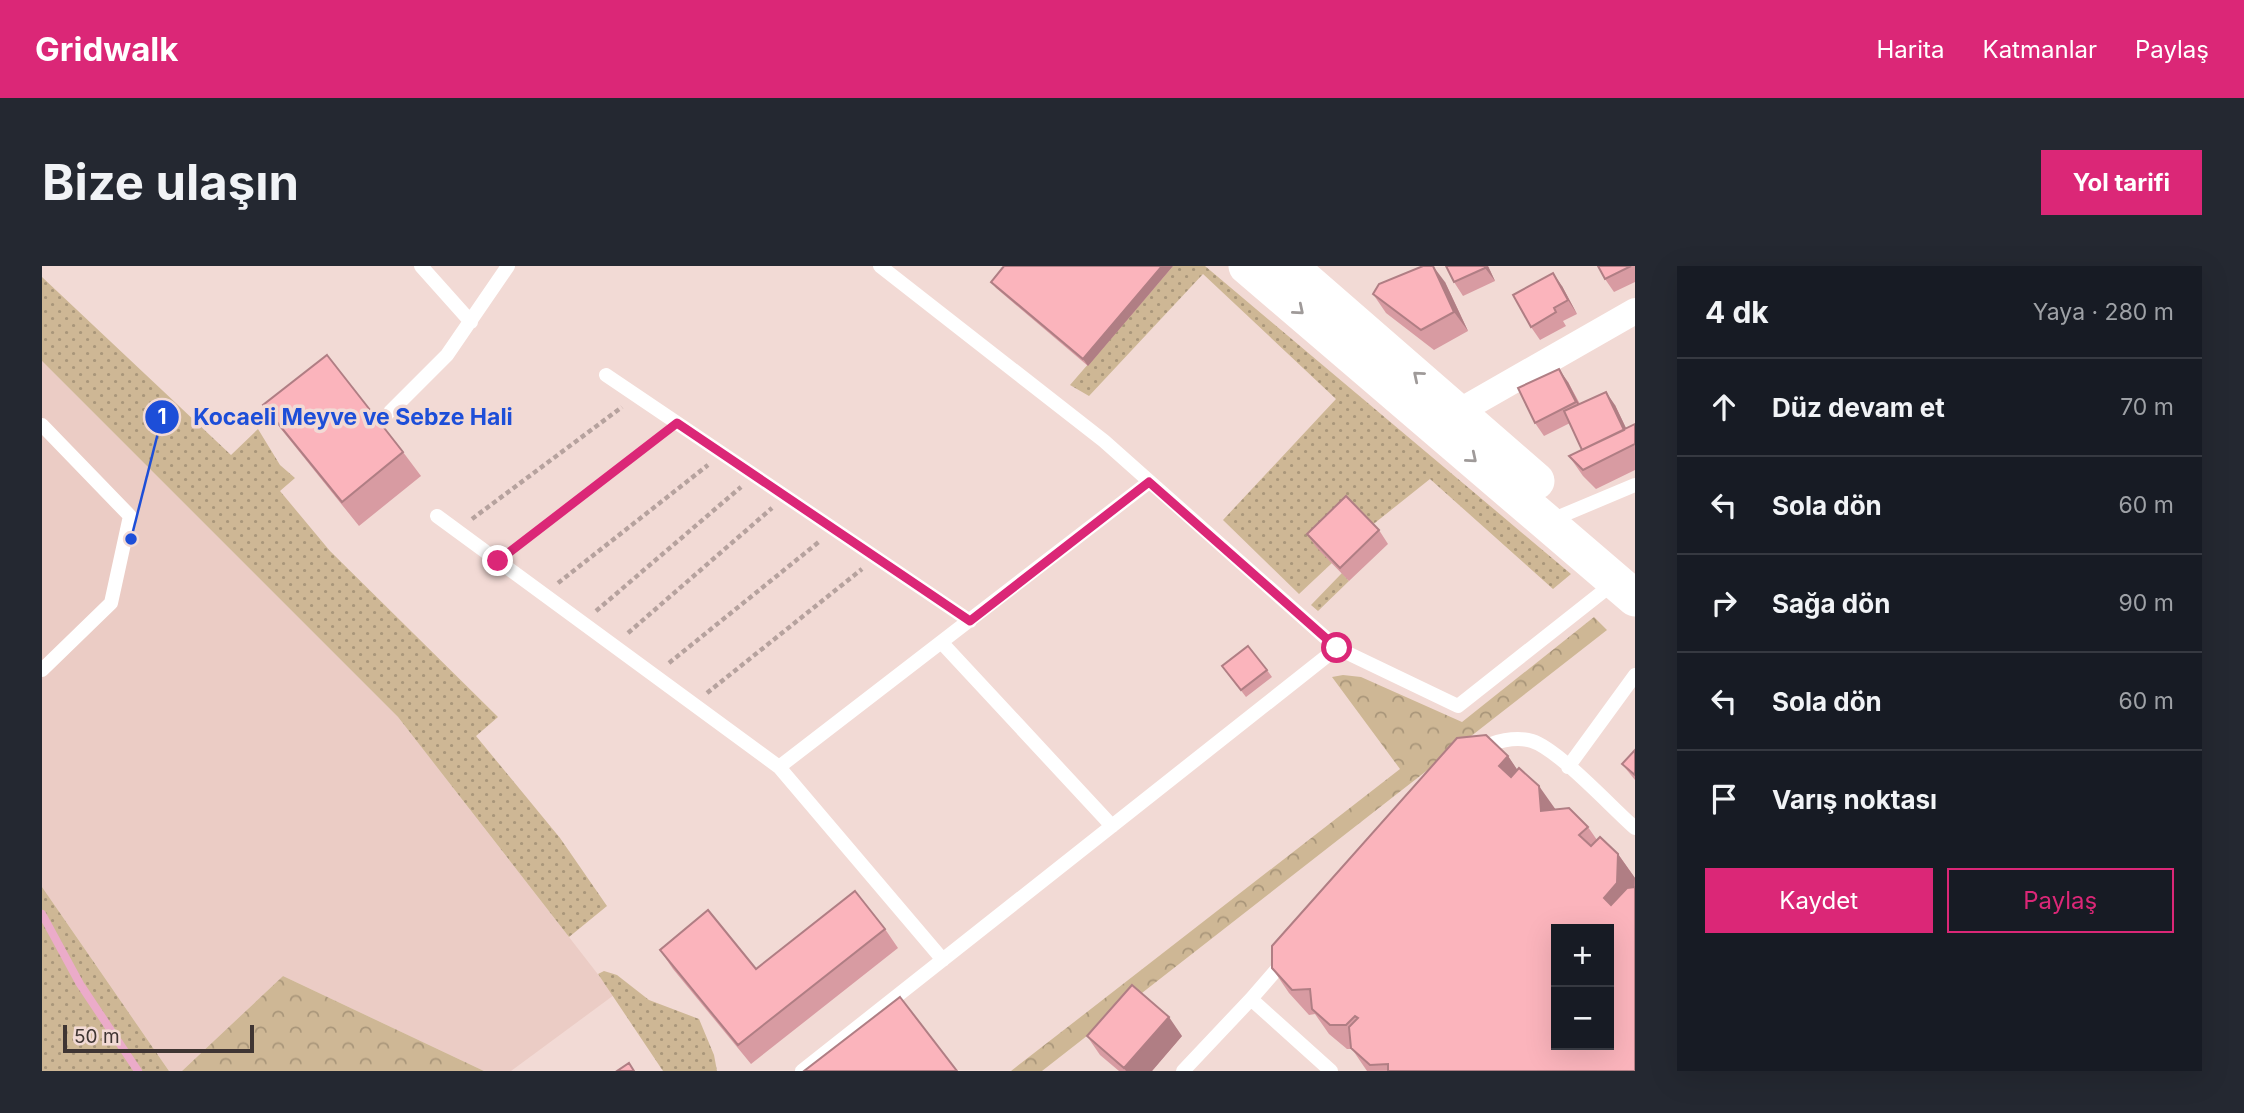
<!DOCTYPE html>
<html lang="tr">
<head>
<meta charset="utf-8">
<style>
  :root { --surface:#171b24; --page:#242831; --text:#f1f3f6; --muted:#9ea1a6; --line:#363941; --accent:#db2777 }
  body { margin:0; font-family:Inter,sans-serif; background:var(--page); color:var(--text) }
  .controls { position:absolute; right:21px; bottom:21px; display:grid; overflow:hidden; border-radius:0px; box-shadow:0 7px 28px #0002 }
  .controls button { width:63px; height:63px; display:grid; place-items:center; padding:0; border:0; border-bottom:2px solid var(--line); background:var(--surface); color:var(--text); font:35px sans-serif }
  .scale { position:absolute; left:21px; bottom:18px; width:191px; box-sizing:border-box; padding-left:7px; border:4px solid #3f3533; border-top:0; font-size:19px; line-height:24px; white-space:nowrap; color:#3f3533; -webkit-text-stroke:5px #f2dad5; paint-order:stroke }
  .stop { position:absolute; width:21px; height:21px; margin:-16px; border:5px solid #db2777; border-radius:50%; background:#fff }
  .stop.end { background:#db2777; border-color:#fff; box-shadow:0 2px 7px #0008 }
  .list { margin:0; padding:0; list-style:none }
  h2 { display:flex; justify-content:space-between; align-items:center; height:91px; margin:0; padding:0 28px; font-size:30px }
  h2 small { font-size:23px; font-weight:400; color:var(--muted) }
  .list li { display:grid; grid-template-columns:46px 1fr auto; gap:21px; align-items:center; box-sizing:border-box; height:98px; padding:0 28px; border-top:2px solid var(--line) }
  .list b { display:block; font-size:26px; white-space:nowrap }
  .list em { font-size:23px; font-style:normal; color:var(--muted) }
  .actions { display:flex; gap:14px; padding:21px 28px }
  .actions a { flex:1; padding:16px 0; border:2px solid var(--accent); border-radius:0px; text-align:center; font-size:24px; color:var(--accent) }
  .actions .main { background:var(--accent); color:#fff }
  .icon { flex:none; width:38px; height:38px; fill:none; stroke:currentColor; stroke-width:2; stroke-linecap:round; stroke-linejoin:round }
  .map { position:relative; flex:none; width:1593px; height:805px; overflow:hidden; border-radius:0px }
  header { display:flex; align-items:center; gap:42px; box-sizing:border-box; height:98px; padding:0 35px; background:var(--accent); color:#fff }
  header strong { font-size:33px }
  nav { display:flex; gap:38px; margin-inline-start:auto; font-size:24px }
  .intro { display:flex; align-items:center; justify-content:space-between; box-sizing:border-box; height:168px; padding:0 42px }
  h1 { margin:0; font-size:49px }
  .button { padding:18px 32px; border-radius:0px; background:var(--accent); color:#fff; font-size:24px; font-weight:700 }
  main { display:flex; gap:42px; padding:0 42px }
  aside { flex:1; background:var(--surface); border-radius:0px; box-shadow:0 7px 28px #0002 }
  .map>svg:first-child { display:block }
</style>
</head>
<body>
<header>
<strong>Gridwalk</strong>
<nav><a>Harita</a><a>Katmanlar</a><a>Paylaş</a></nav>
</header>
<div class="intro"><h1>Bize ulaşın</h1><a class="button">Yol tarifi</a></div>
<main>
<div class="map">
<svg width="1593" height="805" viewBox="0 0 1593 805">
  <defs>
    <pattern id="grass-dots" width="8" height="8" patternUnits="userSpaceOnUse" patternTransform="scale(1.75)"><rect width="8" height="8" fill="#ceb795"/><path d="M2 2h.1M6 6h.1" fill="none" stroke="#a9967a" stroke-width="1.8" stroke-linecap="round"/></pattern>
    <pattern id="forest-crowns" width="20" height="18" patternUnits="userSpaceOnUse" patternTransform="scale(1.75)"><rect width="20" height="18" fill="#ceb795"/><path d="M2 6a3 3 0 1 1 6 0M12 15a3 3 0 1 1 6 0" fill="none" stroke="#a9967a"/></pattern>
  </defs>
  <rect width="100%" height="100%" fill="#f2dad5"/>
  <path fill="#ebccc5" d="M0,95L356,451L572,729L469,805H442L241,710L140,805H127L0,621Z"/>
  <path fill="url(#grass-dots)" d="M1131,0H1163L1529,308L1511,323L1388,213L1329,260L1275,281L1290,297L1257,328L1181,254L1294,133L1161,8L1047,130L1028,119Z
    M0,11L189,189L216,163L238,199L253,212L238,225L288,285L456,451L434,470L518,572L565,640L527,671L356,451L0,95Z
    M1300,307L1307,315L1276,345L1269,339Z
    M0,621L127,805H0Z
    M562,705L575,709L607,734L657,753L672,789L675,805H621L556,708Z"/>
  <path fill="url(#forest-crowns)" d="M1552,351L1565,364L1000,805H969L1358,503L1290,411L1301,409L1319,411L1420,456Z
    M241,710L442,805H140Z"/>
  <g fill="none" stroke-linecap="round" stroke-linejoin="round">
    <path stroke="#ebabc9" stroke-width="8" d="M0,648L38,718L96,805"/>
    <path stroke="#b6a29e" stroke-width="4.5" stroke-dasharray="5 3.5" stroke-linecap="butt" d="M430,253L580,141
      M472,282L621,168
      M516,317L666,199
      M554,345L699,221
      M586,367L730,242
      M627,397L778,275
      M665,427L820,303"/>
    <path stroke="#fff" stroke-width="14" d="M379,0L429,56
      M838,0L1062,175L1295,382
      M564,109L928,355
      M348,146L405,89L466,0
      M0,159L88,250L69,337L0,404
      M395,250L737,501L901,694
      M1507,255L1593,219
      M900,377L1070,560
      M1438,484C1451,475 1474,470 1490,475C1516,483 1570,542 1593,562
      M737,501L1107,216
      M1526,501L1593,409
      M1243,694L1209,733L1289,805
      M760,805L1295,382L1416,440L1573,316
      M1141,805L1209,733"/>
    <path stroke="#fff" stroke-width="26" d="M1418,145L1593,45"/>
    <path stroke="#fff" stroke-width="37" d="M1205,0L1593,332
      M1247,0L1494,215"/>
  </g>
  <path fill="#d89ba2" d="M962,0H1131L1046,100L954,22L949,16Z
    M1404,0H1446L1453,15L1421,30L1412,16Z
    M1556,0H1593V16L1572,26L1563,13Z
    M1403,16L1426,65L1392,84L1344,47L1331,28Z
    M1520,20L1535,48L1521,55L1524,60L1498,74L1489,61Z
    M1526,116L1538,138L1573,139L1584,162L1593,158V204L1554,223L1541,210L1527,190L1540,184L1528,157L1502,170L1493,157Z
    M221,139L361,186L379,210L317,260L239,163Z
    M1337,264L1346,278L1307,315L1274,281L1265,268Z
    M1180,400L1225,404L1230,411L1204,431Z
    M1593,484V514L1580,498Z
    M1466,490L1475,504L1514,544L1546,561L1555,574L1576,588L1593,612V805H1325L1310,783H1305L1287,768L1273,748L1267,749L1247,727L1230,702Z
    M843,663L856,682L709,798L631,703L618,684L714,703Z
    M1045,770H1140L1110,805H1077L1058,789Z"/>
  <path fill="#b07e84" d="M1120,0H1131L1046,100L1041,93Z
    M1391,0L1403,16L1426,65L1412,46Z
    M1443,0H1446L1453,15L1443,2Z
    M1511,7L1520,20L1535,48L1526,34Z
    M1517,103L1526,116L1543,150L1534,136Z
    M1564,126L1573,139L1592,179L1585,170Z
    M1466,490L1483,515L1474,524L1457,500Z
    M1497,520L1514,544L1499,545Z
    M1576,588L1593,612L1592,642L1579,656L1562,632Z
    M1127,751L1140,770L1110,805H1084L1082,802Z"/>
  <path fill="#fbb4bc" stroke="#b07e84" stroke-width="2" fill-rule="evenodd" d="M962,0H1120L1041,93L949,16Z
    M1381,0H1391L1412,46L1379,64L1331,28L1337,18Z
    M1404,0H1443V2L1412,16Z
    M1556,0H1589L1563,13Z
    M1511,7L1526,34L1512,42L1514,46L1489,61L1471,29Z
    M285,89L361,186L300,236L221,139Z
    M1517,103L1534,136L1493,157L1476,122Z
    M1564,126L1582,164L1540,184L1522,145Z
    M1593,158V178L1541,204L1527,190Z
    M1304,230L1337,264L1298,302L1265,268Z
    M1206,380L1225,404L1199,424L1180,400Z
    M1444,469L1466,490L1457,500L1469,511L1477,502L1497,520L1499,545L1527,542L1546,561L1537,569L1549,580L1558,571L1576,588L1575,617L1562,632L1569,639L1585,622L1593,621V805H1346V798L1328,799L1309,782L1307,761L1316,752L1313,750L1304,759H1288L1270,743L1268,723L1250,724L1230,702V680L1415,472ZM1514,663H1567V779H1514Z
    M1593,484V509L1580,498Z
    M813,625L843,663L696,779L618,684L666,644L714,703Z
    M1090,719L1127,751L1082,802L1045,770Z
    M858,731L915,805H762Z
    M587,797L592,805H575Z"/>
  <defs><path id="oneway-chevron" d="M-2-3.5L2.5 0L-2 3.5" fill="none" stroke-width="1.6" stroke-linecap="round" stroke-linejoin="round" transform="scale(1.75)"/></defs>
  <g stroke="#9f9a99">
    <use href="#oneway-chevron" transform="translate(1257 44) rotate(40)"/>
    <use href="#oneway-chevron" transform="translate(1376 110) rotate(-140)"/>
    <use href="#oneway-chevron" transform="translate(1430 192) rotate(40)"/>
  </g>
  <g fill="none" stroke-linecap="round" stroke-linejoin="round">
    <path stroke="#db2777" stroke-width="9" d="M456,295L635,157L928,355L1107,216L1295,382"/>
  </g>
  <path fill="none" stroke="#1d4ed8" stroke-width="2.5" d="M89 273L120 151"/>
  <g fill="#1d4ed8" stroke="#f2dad5" stroke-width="2.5">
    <circle cx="89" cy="273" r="7"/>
    <circle cx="120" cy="151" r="18"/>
  </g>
  <g font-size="21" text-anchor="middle" font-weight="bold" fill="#fff">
    <text x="120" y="158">1</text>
  </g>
  <g font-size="23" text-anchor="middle" font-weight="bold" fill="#1d4ed8" stroke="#f2dad5" stroke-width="7" stroke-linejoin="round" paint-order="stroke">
    <text x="311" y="159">Kocaeli Meyve ve Sebze Hali</text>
  </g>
</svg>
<div class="controls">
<button>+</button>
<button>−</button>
</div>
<div class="scale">50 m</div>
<div class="stop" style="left:1295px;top:382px"></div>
<div class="stop end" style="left:456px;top:295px"></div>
</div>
<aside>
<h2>4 dk<small>Yaya · 280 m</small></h2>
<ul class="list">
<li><svg class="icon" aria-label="ahead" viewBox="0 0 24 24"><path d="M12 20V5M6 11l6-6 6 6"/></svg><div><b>Düz devam et</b></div><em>70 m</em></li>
<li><svg class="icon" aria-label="left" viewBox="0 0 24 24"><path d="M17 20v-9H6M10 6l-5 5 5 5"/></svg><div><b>Sola dön</b></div><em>60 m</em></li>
<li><svg class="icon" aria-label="right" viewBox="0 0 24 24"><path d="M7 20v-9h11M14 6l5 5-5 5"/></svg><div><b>Sağa dön</b></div><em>90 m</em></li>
<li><svg class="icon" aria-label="left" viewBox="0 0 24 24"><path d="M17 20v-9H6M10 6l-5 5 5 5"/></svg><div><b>Sola dön</b></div><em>60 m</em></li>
<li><svg class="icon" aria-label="arrive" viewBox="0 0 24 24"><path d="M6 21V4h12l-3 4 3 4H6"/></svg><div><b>Varış noktası</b></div></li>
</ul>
<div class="actions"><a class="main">Kaydet</a><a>Paylaş</a></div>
</aside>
</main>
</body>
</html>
